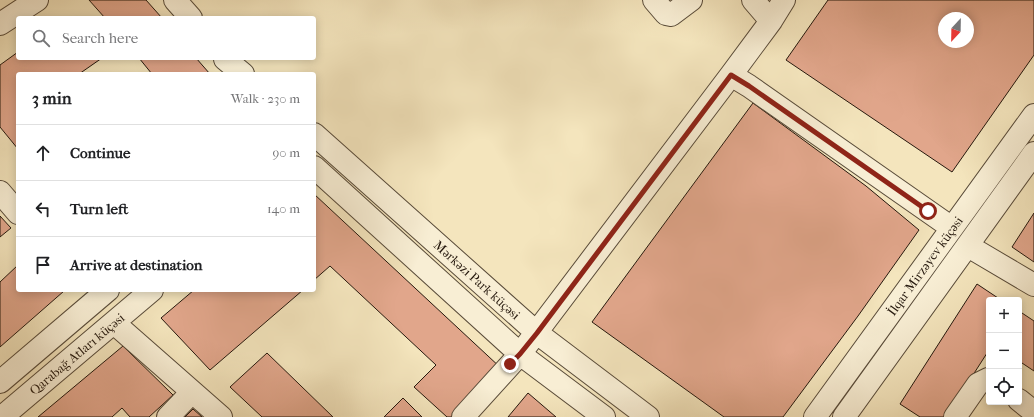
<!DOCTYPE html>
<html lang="en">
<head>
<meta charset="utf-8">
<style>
  :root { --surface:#fff; --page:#f6f6f6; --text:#202124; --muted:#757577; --line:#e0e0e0 }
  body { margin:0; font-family:"IM FELL French Canon",serif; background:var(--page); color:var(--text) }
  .controls { position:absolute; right:12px; bottom:12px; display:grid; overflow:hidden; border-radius:4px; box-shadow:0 2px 10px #0003 }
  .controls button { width:36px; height:36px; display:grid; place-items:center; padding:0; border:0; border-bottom:1px solid var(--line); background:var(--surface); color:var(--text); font:20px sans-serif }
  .compass { position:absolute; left:938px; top:12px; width:36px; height:36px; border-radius:50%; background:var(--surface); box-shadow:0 2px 10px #0003; rotate:202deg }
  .stop { position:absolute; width:12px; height:12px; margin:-9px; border:3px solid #8f2418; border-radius:50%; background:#fff }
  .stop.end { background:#8f2418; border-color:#fff; box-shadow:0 1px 4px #0008 }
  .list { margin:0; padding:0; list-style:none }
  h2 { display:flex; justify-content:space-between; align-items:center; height:52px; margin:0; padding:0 16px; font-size:17px }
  h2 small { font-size:13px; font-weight:400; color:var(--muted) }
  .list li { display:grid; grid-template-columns:26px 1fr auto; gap:12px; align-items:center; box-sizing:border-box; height:56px; padding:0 16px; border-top:1px solid var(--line) }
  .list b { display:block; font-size:15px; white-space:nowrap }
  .list em { font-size:13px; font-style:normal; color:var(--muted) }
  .icon { flex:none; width:22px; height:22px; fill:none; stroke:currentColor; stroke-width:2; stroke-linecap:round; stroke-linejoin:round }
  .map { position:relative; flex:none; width:1034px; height:417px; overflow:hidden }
  .search { position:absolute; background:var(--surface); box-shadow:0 2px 10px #0003; left:16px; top:16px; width:300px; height:44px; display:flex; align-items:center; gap:10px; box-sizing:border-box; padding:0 14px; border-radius:4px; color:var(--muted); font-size:15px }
  .panel { position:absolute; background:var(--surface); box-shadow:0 2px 10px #0003; left:16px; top:72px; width:300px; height:220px; border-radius:4px }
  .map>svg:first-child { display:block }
</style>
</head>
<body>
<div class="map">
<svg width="1034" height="417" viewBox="0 0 1034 417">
  <rect width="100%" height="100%" fill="#f4e5bd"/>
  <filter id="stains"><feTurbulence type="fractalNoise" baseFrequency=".005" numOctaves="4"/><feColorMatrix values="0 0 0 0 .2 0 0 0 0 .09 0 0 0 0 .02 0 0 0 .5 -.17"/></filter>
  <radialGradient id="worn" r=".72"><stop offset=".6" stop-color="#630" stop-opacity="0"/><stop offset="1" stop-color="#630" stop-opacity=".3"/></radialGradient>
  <path fill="#e1a68b" stroke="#25180d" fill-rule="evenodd" d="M89,0H146L162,18H105Z
    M828,0H1034V55L952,172L786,60ZM944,18H968V42H944Z
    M18,52V58H102L79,74H18V149L0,127V65Z
    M139,58H196L210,74H152Z
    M753,103L866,186L919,230L858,316L783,417H724L592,322Z
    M314,194L502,369L452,417H447L414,387L436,365L330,266L314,280Z
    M1034,213V262L1012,247Z
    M0,216L11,228L0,237Z
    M18,265V290L64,291L0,347V282Z
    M977,284L1001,300H989V350L946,417H920L900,404Z
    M194,290H303L210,370L161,318Z
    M1019,311L1034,321V371L1019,361Z
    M123,346L173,395L149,417H130L122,408L112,417H38Z
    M267,353L333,417H262L230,387Z
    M528,393L556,417H508Z
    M403,398L422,417H384Z
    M193,409L202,417H185Z"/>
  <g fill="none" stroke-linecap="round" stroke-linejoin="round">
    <defs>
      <path id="minor" d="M175,0L191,18
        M654,0L666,14L671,15L691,0
        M753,0L771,21
        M0,24L37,0
        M225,59L243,74
        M731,75L749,86L952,228
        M314,134L537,333L648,417
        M314,167L520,354L604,417
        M0,192L18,213
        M968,246L1034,285
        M114,323L221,417
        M0,382L108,290
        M1019,400L1034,412
        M2,417L152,290
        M168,417L192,392
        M463,417L520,354L731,75L771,21L784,0
        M815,417L1034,115
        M844,417L1034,153
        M955,417L978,384L988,379H989"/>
    </defs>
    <use href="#minor" stroke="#594b39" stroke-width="24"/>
    <use href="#minor" stroke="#f8eed4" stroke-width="22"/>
  </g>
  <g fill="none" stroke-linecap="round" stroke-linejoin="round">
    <path stroke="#8f2418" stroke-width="5" d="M510,364L520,354L537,333L731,75L749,86L928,211"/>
  </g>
  <g text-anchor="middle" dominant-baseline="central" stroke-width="4" stroke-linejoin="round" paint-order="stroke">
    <g font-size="13" fill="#25180d" stroke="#f8eed4">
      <text transform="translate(925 266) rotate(-54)">İlqar Mirzəyev küçəsi</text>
      <text transform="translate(477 280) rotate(42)">Mərkəzi Park küçəsi</text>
      <text transform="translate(77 354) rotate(-40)">Qarabağ Atları küçəsi</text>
    </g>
  </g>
  <rect width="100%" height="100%" filter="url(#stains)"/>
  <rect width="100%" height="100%" fill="url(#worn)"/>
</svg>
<div class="controls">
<button>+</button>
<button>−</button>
<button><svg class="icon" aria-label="locate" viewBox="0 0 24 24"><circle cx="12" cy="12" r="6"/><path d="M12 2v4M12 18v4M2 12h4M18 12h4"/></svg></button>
</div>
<svg class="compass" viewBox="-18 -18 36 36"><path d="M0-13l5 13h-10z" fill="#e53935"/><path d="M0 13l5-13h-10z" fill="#757577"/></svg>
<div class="stop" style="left:928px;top:211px"></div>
<div class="stop end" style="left:510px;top:364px"></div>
<div class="search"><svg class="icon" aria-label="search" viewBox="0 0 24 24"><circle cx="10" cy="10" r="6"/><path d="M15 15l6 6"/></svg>Search here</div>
<section class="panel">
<h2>3 min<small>Walk · 230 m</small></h2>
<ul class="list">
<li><svg class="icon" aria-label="ahead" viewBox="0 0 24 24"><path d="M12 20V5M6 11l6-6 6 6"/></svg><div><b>Continue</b></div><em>90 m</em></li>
<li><svg class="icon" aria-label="left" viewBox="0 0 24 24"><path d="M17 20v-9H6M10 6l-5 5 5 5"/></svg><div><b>Turn left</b></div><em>140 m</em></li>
<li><svg class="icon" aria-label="arrive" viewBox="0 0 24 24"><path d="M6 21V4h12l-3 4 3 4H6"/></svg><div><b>Arrive at destination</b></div></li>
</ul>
</section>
</div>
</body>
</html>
